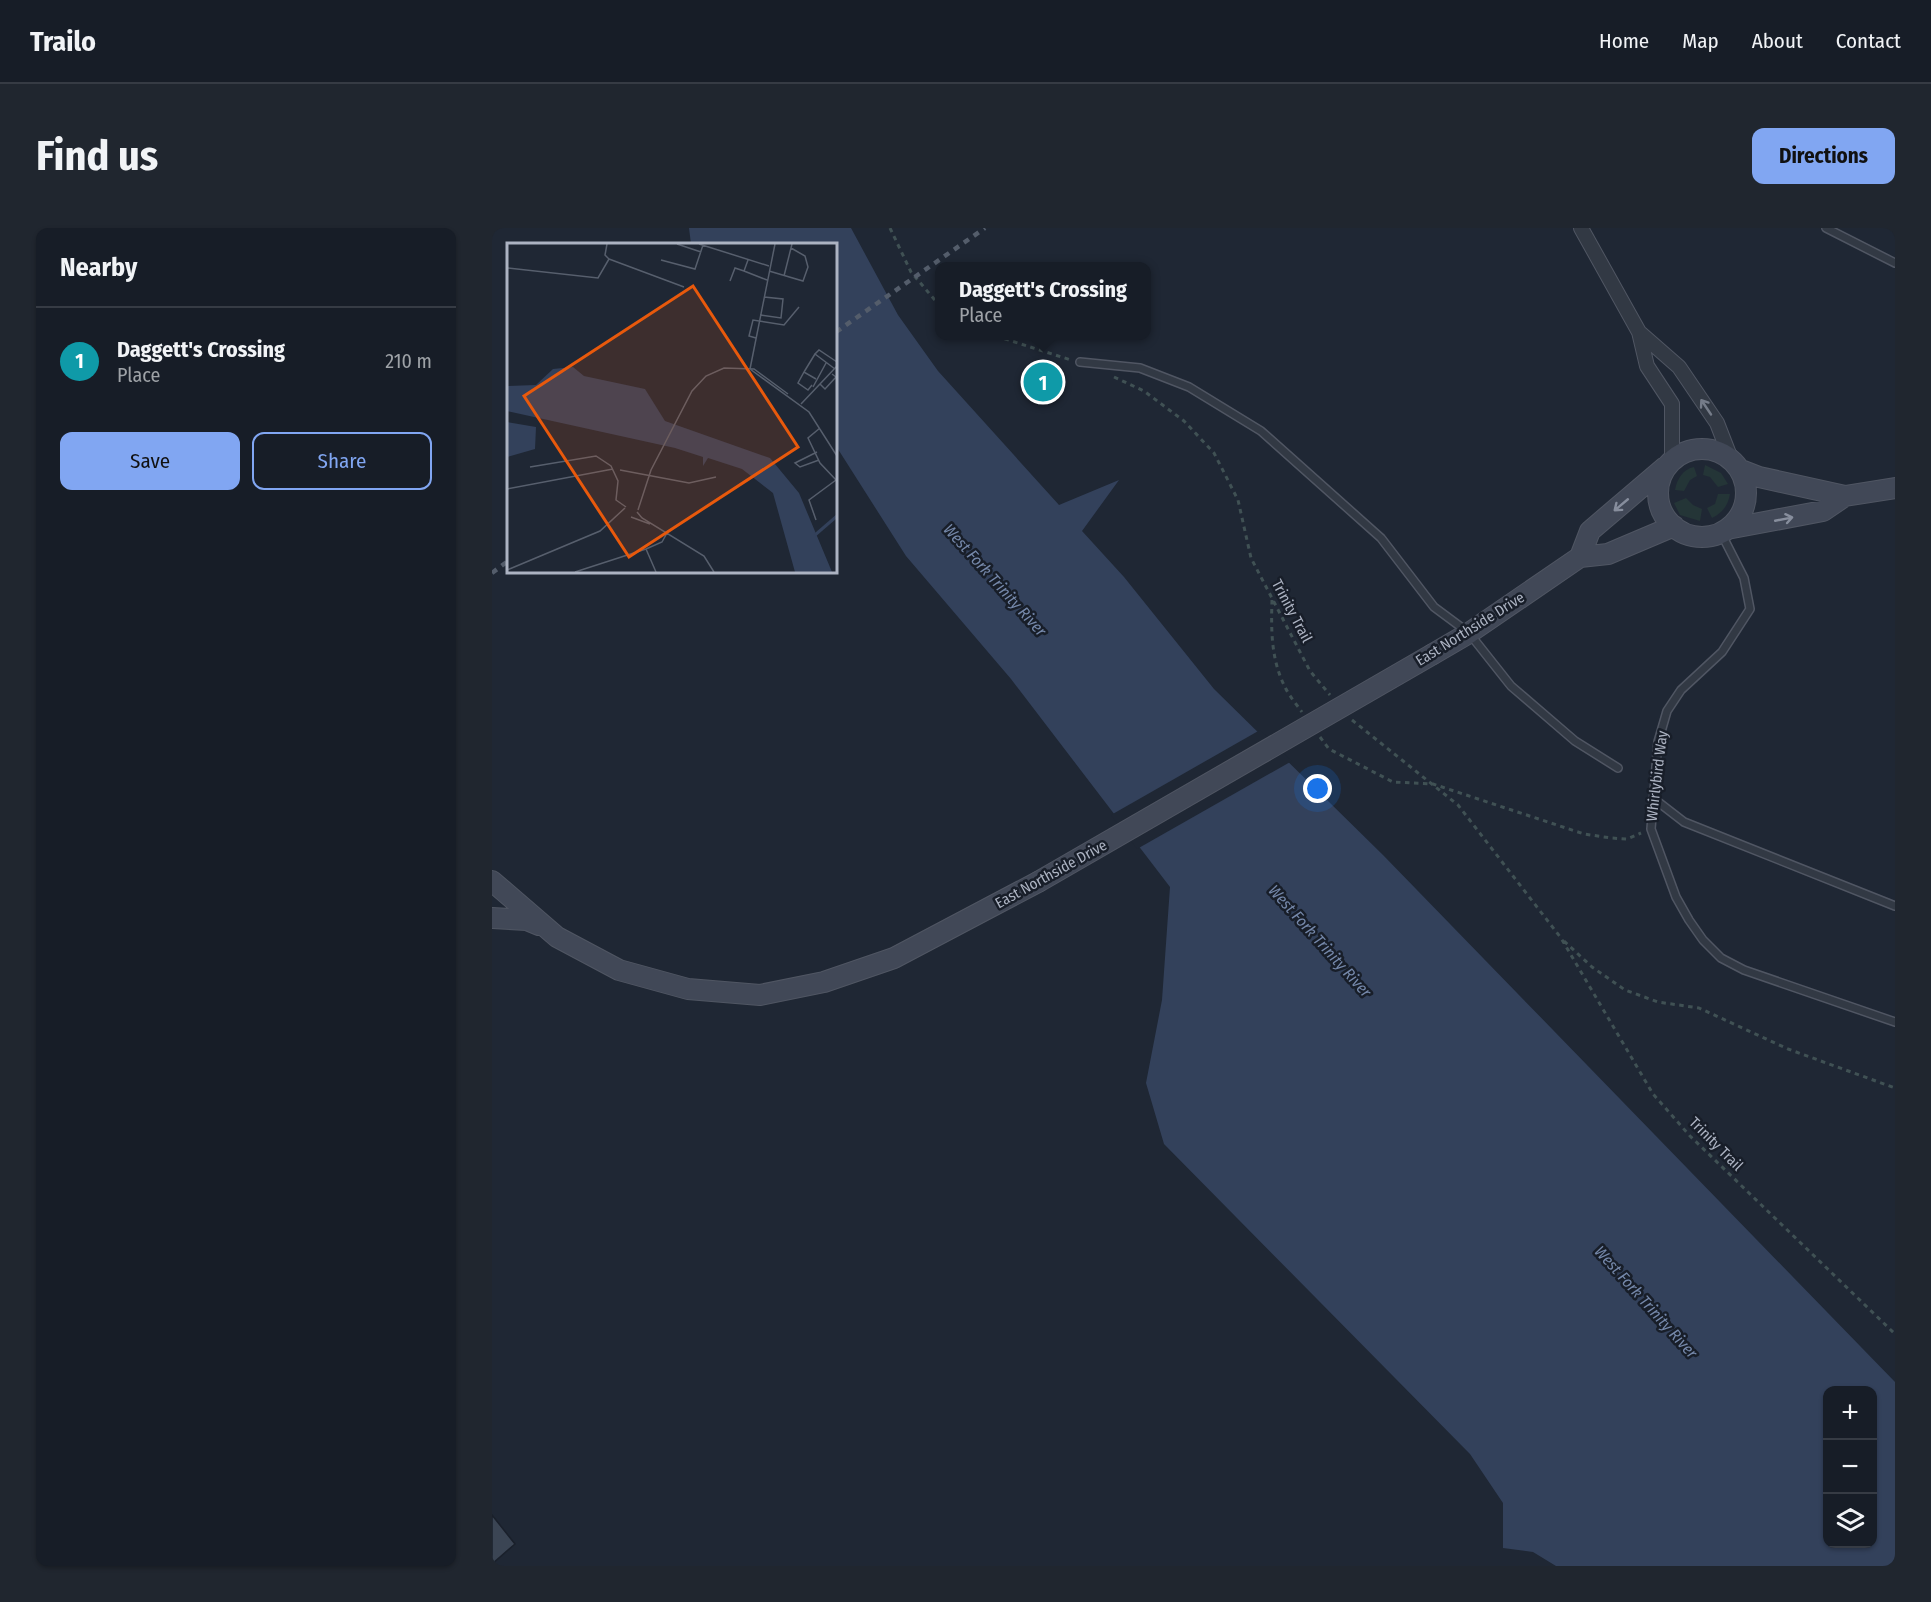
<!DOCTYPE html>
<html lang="en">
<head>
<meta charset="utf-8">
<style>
  :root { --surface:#171d27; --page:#20262f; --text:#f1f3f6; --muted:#9ea2a7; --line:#363b44; --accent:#81a6f2 }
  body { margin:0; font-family:"Fira Sans Condensed",sans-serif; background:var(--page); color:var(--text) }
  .controls { position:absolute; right:18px; bottom:18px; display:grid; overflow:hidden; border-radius:12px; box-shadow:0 2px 4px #0004 }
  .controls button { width:54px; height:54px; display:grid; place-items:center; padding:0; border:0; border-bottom:2px solid var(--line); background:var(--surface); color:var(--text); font:30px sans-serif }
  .you { position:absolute; left:826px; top:561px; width:21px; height:21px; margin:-15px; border:4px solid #fff; border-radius:50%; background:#1a73e8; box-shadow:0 0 0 9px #1a73e833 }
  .badge { display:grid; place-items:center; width:39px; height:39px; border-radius:50%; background:var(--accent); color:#fff; font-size:20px; font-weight:700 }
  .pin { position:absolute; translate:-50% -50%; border:3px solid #fff; box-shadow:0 2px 6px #0006 }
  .popup { position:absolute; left:443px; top:34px; width:216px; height:78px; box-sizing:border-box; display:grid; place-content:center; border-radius:12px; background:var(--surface); filter:drop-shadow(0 2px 4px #0005); font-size:20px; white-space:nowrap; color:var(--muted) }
  .popup b { font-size:22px; color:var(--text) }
  .popup::after { content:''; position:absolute; left:50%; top:100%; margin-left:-12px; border:12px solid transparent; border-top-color:var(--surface) }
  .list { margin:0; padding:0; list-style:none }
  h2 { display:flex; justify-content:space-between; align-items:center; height:78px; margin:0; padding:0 24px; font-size:26px }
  h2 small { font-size:20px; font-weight:400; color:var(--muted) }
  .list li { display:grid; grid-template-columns:39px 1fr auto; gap:18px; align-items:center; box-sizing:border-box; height:108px; padding:0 24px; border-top:2px solid var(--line) }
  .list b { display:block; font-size:22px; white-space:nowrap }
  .list p { margin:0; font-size:20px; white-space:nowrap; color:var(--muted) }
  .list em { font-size:20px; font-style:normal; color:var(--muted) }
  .actions { display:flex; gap:12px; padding:18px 24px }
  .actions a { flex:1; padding:14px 0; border:2px solid var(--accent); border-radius:12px; text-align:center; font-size:21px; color:var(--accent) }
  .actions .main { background:var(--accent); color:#111 }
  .icon { flex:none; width:33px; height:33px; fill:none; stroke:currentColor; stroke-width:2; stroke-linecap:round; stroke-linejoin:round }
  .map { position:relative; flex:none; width:1403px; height:1338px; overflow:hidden; border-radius:12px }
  header { display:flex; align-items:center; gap:36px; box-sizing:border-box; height:84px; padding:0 30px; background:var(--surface); border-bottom:2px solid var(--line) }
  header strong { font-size:28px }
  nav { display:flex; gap:33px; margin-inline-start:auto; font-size:21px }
  .intro { display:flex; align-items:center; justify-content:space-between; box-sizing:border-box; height:144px; padding:0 36px }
  h1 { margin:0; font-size:42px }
  .button { padding:15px 27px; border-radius:12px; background:var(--accent); color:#111; font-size:21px; font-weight:700 }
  main { display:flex; gap:36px; padding:0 36px }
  aside { flex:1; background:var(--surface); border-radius:12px; box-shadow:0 2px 4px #0004 }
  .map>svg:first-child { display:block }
</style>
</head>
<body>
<header>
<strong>Trailo</strong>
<nav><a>Home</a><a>Map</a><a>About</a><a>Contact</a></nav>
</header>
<div class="intro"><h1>Find us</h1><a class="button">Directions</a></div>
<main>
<aside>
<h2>Nearby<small></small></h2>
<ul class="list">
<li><span class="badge" style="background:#0f9aa8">1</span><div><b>Daggett's Crossing</b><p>Place</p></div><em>210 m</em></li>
</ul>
<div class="actions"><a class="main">Save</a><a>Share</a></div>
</aside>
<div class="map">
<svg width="1403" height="1338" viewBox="0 0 1403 1338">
  <rect width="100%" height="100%" fill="#1f2734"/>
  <path fill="#243537" d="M1213,237L1229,245L1236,256L1226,259L1218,249L1211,247Z
    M1202,239L1205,248L1198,252L1192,263L1183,262C1185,251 1191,241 1202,239Z
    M1226,266H1238C1236,278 1230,285 1220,290L1215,280L1223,276Z
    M1194,270L1201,277L1210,281L1208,293L1188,287L1182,275Z"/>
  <path fill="#33415b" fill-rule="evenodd" d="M197,0H359L406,87L446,143L567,277L627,252L590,303L632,349L722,461L891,627L1403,1154V1338H1064L1041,1324L1011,1320V1275L978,1226L672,916L654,855L670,772L678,659L519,451L414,328L344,218V16H199ZM1336,1162H1380V1316H1336Z"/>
  <path fill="#1f2734" d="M768,502L800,533L645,621L619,587Z"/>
  <path fill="#3b4554" stroke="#1a202b" stroke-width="1.5" d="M0,1287L23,1316L0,1336Z"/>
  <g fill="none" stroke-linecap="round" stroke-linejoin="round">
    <defs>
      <path id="lane" d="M1334,0L1403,35
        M588,134L648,140L697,159L769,203L889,310L942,379L977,405L1019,458L1083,513L1126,540
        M1229,305L1252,350L1258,381L1230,424L1189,462L1175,483L1166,514L1159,601L1184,669L1197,692L1211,712L1229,730L1252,742L1403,794
        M1161,570L1192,594L1403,678"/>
      <path id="street" d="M1089,0L1147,104L1155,138L1180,176V233
        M1147,104L1187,139L1225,195L1239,231"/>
      <path id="secondary" d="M1166 265a44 44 0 1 1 88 0a44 44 0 1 1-88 0Z
        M1249,242L1267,249L1353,268L1403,260
        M1235,301L1331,283L1353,268
        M1088,329L1098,303L1173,239
        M941,426L977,405L1088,329L1116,326L1182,298
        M0,653L65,709L127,742L196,761L268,767L332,754L402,730L546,654
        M0,690L35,692L47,697"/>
    </defs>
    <use href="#lane" stroke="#505663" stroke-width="10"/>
    <use href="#street" stroke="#505663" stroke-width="16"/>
    <use href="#secondary" stroke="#505663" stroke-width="22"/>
    <path stroke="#405154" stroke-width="3" stroke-dasharray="4.5 4.5" stroke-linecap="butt" d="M398,0L419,44L448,78
      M504,108L579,132
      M622,149L652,163L692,193L722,225L746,272L759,330L818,443L838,467
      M780,372C779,403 779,433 794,461C798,469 805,477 810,484
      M860,492L966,577L1069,710L1161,866L1198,908L1403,1106
      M828,509L837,521L901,554L941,556L1092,606L1119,610L1135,611L1149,605
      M1072,713L1100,739L1133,762L1166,774L1207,780L1296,821L1403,860"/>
    <use href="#lane" stroke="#323944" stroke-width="7"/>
    <use href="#street" stroke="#323944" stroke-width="14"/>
    <use href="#secondary" stroke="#414857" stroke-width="20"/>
    <path stroke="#545d6b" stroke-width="4.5" stroke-dasharray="6 6" stroke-linecap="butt" d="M344,104L493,0
      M0,345L16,333"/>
    <defs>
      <path id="secondary-bridge" d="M546,654L941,426"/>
    </defs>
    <use href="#secondary-bridge" stroke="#505663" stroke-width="22" stroke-linecap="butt"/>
    <use href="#secondary-bridge" stroke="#414857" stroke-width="20"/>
  </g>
  <defs><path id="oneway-shaft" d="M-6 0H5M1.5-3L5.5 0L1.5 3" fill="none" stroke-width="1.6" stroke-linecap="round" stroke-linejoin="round" transform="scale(1.5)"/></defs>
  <use stroke="#757c89" href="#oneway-shaft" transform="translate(1214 179) rotate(-124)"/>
  <g stroke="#878e9d">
    <use href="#oneway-shaft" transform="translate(1129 277) rotate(140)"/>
    <use href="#oneway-shaft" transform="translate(1292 291) rotate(-11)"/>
  </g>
  <g text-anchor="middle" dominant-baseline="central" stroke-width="5" stroke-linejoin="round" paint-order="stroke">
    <g font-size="15" fill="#acb3c2" stroke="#181e29">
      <text transform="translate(800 383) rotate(62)">Trinity Trail</text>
      <text transform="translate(978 401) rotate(-32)">East Northside Drive</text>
      <text transform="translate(1165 548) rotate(-83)">Whirlybird Way</text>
      <text transform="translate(559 646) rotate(-29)">East Northside Drive</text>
      <text transform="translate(1224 916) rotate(45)">Trinity Trail</text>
    </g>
    <g font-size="16" font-style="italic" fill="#7588aa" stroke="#181e29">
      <text transform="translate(503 352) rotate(48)">West Fork Trinity River</text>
      <text transform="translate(828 713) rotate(48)">West Fork Trinity River</text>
      <text transform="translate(1154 1074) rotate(48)">West Fork Trinity River</text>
    </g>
  </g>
  <g transform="translate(15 15)">
    <rect width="330" height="330" fill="#1f2734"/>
    <path d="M66,124L77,133L138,146L158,178L263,215L292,250L325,329H288L266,250L235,226L201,215L196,223V214L168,205L0,168V143L29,142L46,126ZM0,179L29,184L28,206L0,214Z" fill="#33415b"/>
    <path fill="none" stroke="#33415b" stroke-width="3" d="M308,292L330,273"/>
    <path fill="none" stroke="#575f6d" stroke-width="1.5" d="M170,1L194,9M192,1L262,23M102,16L177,44M154,17L188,26L196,2M241,17L237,28L260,37M0,25L91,35L102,16L98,12L100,1M262,28L296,38L301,24L298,13L284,5M277,33L285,1M223,38L228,25L237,28M253,72L274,75L276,56L257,54M249,95L242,93L246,77L277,82L292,64M243,126L268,1M243,126L302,169L330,213M328,126L308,111L312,107L330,119M297,129L308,111M313,141L318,146L329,134L325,131M305,142L301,147L291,140L297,129L309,136M306,144L319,120M294,161L330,123M313,185L301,195L313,220L330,238M310,209L288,220L293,224L312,217M23,224L89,213L104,223L111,238L109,257L119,264M113,227L182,240L209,234M0,246L106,226M131,267L144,227L185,148L199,133L217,125L247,126L281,151M130,269L135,275L197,313L207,329M124,274L143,281M309,277L302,257L329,237M139,306L149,329M0,327L93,288L118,265M68,329L139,306L155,299L160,290"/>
    <path fill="#e8590c" fill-opacity="0.15" stroke="#e8590c" stroke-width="3" d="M186,43L291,204L122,314L17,153Z"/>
    <rect width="330" height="330" fill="none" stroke="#acb3c2" stroke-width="3"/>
  </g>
</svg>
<div class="controls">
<button>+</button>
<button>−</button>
<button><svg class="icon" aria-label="layers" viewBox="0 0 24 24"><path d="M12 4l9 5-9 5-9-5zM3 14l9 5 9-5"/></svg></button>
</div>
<div class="you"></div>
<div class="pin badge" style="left:551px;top:154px;background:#0f9aa8">1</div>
<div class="popup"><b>Daggett's Crossing</b>Place</div>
</div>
</main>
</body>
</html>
